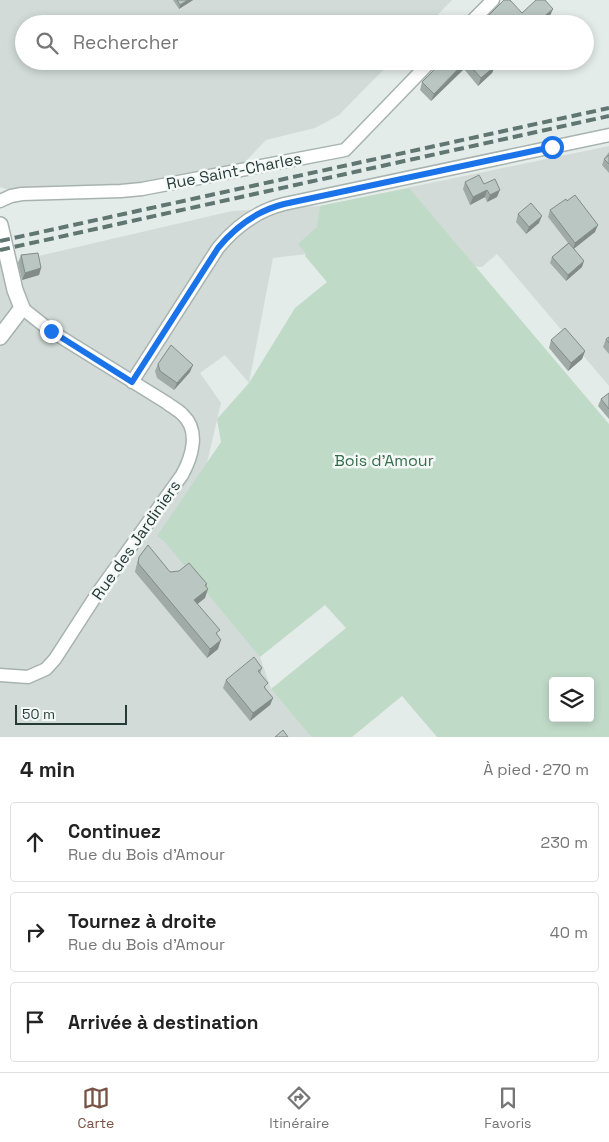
<!DOCTYPE html>
<html lang="fr">
<head>
<meta charset="utf-8">
<style>
  :root { --surface:#fff; --page:#f6f6f6; --text:#222; --muted:#767676; --line:#e0e0e0; --accent:#785244 }
  body { margin:0; font-family:"Space Grotesk",sans-serif; background:var(--page); color:var(--text) }
  .controls { position:absolute; right:15px; bottom:15px; display:grid; overflow:hidden; border-radius:5px; box-shadow:0 2px 8px #0003 }
  .controls button { width:45px; height:45px; display:grid; place-items:center; padding:0; border:0; border-bottom:1px solid var(--line); background:var(--surface); color:var(--text); font:25px sans-serif }
  .scale { position:absolute; left:15px; bottom:12px; width:112px; box-sizing:border-box; padding-left:5px; border:2px solid #263b36; border-top:0; font-size:14px; line-height:18px; white-space:nowrap; color:#263b36; -webkit-text-stroke:4px #f4f9f7; paint-order:stroke }
  .stop { position:absolute; width:15px; height:15px; margin:-11px; border:4px solid #1a73e8; border-radius:50%; background:#fff }
  .stop.end { background:#1a73e8; border-color:#fff; box-shadow:0 1px 5px #0008 }
  .list { margin:0; padding:0; list-style:none }
  h2 { display:flex; justify-content:space-between; align-items:center; height:65px; margin:0; padding:0 20px; font-size:21px }
  h2 small { font-size:16px; font-weight:400; color:var(--muted) }
  .list li { display:grid; grid-template-columns:32px 1fr auto; gap:15px; align-items:center; box-sizing:border-box; height:80px; margin:0 10px 10px; padding:0 10px; border:1px solid var(--line); border-radius:5px }
  .list b { display:block; font-size:19px; white-space:nowrap }
  .list p { margin:0; font-size:16px; white-space:nowrap; color:var(--muted) }
  .list em { font-size:16px; font-style:normal; color:var(--muted) }
  .icon { flex:none; width:28px; height:28px; fill:none; stroke:currentColor; stroke-width:2; stroke-linecap:round; stroke-linejoin:round }
  .map { position:relative; flex:none; width:609px; height:737px; overflow:hidden }
  .search { position:absolute; background:var(--surface); box-shadow:0 2px 8px #0003; left:15px; right:15px; top:15px; height:55px; display:flex; align-items:center; gap:12px; box-sizing:border-box; padding:0 18px; border-radius:28px; color:var(--muted); font-size:19px }
  .sheet { height:335px; background:var(--surface) }
  nav { display:flex; justify-content:space-around; align-items:center; box-sizing:border-box; height:70px; border-top:1px solid var(--line); background:var(--surface); font-size:14px; color:var(--muted) }
  nav a { display:grid; justify-items:center; gap:2px }
  nav .on { color:var(--accent) }
  .map>svg:first-child { display:block }
</style>
</head>
<body>
<div class="map">
<svg width="609" height="737" viewBox="0 0 609 737">
  <rect width="100%" height="100%" fill="#e4ece9"/>
  <path fill="#d2dbd8" d="M0,0H452L429,24H24V61H392L339,115L315,128L266,140L245,162L121,188L8,190L0,187Z
    M609,146V386L497,254L482,267L307,254L273,258L249,383L225,355L200,373L221,403L207,463L260,657L271,689L311,737H0V265L232,211L320,206Z"/>
  <path fill="#c0dac8" fill-rule="evenodd" d="M409,188L609,424V737H437L402,696L352,737H311L271,689L346,628L325,605L260,657L164,541L157,536L221,442L217,419L249,383L295,308L327,282L305,256L306,254L298,244L317,227L320,206ZM553,681H590V718H553Z"/>
  <g fill="none" stroke-linecap="round" stroke-linejoin="round">
    <defs>
      <path id="minor" d="M469,24L493,0
        M0,201L11,196L22,194L121,191L142,189L345,150L431,61
        M132,382L218,248C236,226 256,211 284,204L609,135
        M0,675L28,677L46,669L55,659L97,594L182,475C192,457 200,431 183,415C178,410 172,407 167,403L51,331L22,308"/>
      <path id="tertiary" d="M0,225L15,290L22,308L0,337"/>
    </defs>
    <use href="#minor" stroke="#a7b3b0" stroke-width="15"/>
    <use href="#tertiary" stroke="#a7b3b0" stroke-width="18"/>
    <use href="#minor" stroke="#fff" stroke-width="12"/>
    <use href="#tertiary" stroke="#fff" stroke-width="15"/>
    <path stroke="#607671" stroke-width="4" stroke-dasharray="10 5" stroke-linecap="butt" d="M0,241L609,108
      M0,250L609,116"/>
  </g>
  <path fill="#a0aaa7" d="M173,0H193L179,9Z
    M443,61H492V62L495,66L492,73L478,86L464,69L431,101L420,90L422,82Z
    M609,152V173L602,165L604,159Z
    M465,182L484,184L497,197L487,202L485,197L470,205L463,189Z
    M550,210L595,232L574,249L582,267L566,281L550,263L552,257L568,243L548,217Z
    M518,214L539,223L526,234L516,222Z
    M21,255L41,268L39,275L22,280L18,263Z
    M609,337V354L603,347L606,339Z
    M551,340L585,351L582,359L568,371L549,348Z
    M158,364L190,372L174,390L157,378L155,371Z
    M609,393V419L598,406L601,399Z
    M139,557L170,572L206,586L205,598L197,604L218,635V649L207,658L135,572L136,567Z
    M262,668L260,674L266,689L273,698L270,705L250,721L223,688L226,680Z"/>
  <path fill="#828b88" d="M188,0H193L179,9L180,5Z
    M553,9L550,16L541,24H535Z
    M466,61L464,69L431,101L434,94Z
    M495,66L492,73L478,86L481,78Z
    M487,190L485,197L470,205L473,197Z
    M500,190L497,197L487,202L490,195Z
    M542,216L539,223L526,234L529,227Z
    M598,225L595,232L573,249L575,243Z
    M584,261L582,267L566,281L568,275Z
    M41,268L39,275L22,280L25,273Z
    M585,351L582,359L568,371L571,363Z
    M193,365L190,372L174,390L177,383Z
    M207,584L204,592L208,589L205,598L191,609L194,600Z
    M221,640L218,649L207,658L210,649Z
    M273,698L270,705L250,721L253,713Z"/>
  <path fill="#bac6c2" stroke="#828b88" d="M177,0H188L180,5Z
    M504,0H510L522,13L536,0H545L553,9L535,24H486L483,21Z
    M443,61H491L495,66L481,78L466,61L434,94L422,82Z
    M609,155V164L604,159Z
    M479,175L484,184L495,179L500,190L490,195L487,190L473,197L465,182Z
    M575,195L598,225L575,243L550,210L566,199L567,201Z
    M531,203L542,216L529,227L518,214Z
    M569,243L584,261L568,275L552,257Z
    M38,253L41,268L25,273L21,255Z
    M565,328L585,351L571,363L551,340Z
    M609,337V343L606,339Z
    M171,345L193,365L177,383L160,371L158,364Z
    M609,393V409L601,399Z
    M148,545L170,572L179,571L189,563L207,584L205,585L208,589L194,600L220,630L216,633L221,640L210,649L138,563L139,557Z
    M254,657L262,668L258,671L268,683L264,687L273,698L253,713L226,680Z
    M283,730L288,737H275Z"/>
  <g fill="none" stroke-linecap="round" stroke-linejoin="round">
    <path stroke="#1a73e8" stroke-width="6" d="M51,331L132,382L218,248C236,226 256,211 284,204L552,147"/>
  </g>
  <g text-anchor="middle" dominant-baseline="central" stroke-width="5" stroke-linejoin="round" paint-order="stroke">
    <g font-size="16" fill="#263b36" stroke="#f4f9f7">
      <text transform="translate(234 171) rotate(-11)">Rue Saint-Charles</text>
      <text transform="translate(136 540) rotate(-55)">Rue des Jardiniers</text>
    </g>
    <g font-size="16" fill="#356d4c" stroke="#f4f9f7">
      <text x="384" y="460">Bois d'Amour</text>
    </g>
  </g>
</svg>
<div class="controls">
<button><svg class="icon" aria-label="layers" viewBox="0 0 24 24"><path d="M12 4l9 5-9 5-9-5zM3 14l9 5 9-5"/></svg></button>
</div>
<div class="scale">50 m</div>
<div class="stop" style="left:552px;top:147px"></div>
<div class="stop end" style="left:51px;top:331px"></div>
<div class="search"><svg class="icon" aria-label="search" viewBox="0 0 24 24"><circle cx="10" cy="10" r="6"/><path d="M15 15l6 6"/></svg>Rechercher</div>
</div>
<section class="sheet">
<h2>4 min<small>À pied · 270 m</small></h2>
<ul class="list">
<li><svg class="icon" aria-label="ahead" viewBox="0 0 24 24"><path d="M12 20V5M6 11l6-6 6 6"/></svg><div><b>Continuez</b><p>Rue du Bois d'Amour</p></div><em>230 m</em></li>
<li><svg class="icon" aria-label="right" viewBox="0 0 24 24"><path d="M7 20v-9h11M14 6l5 5-5 5"/></svg><div><b>Tournez à droite</b><p>Rue du Bois d'Amour</p></div><em>40 m</em></li>
<li><svg class="icon" aria-label="arrive" viewBox="0 0 24 24"><path d="M6 21V4h12l-3 4 3 4H6"/></svg><div><b>Arrivée à destination</b></div></li>
</ul>
</section>
<nav>
<a class="on"><svg class="icon" aria-label="map" viewBox="0 0 24 24"><path d="M3 6l6-2 6 2 6-2v14l-6 2-6-2-6 2zM9 4v14M15 6v14"/></svg>Carte</a>
<a><svg class="icon" aria-label="directions" viewBox="0 0 24 24"><path d="M12 3l9 9-9 9-9-9zM9 14v-3h6M13 9l2 2-2 2"/></svg>Itinéraire</a>
<a><svg class="icon" aria-label="saved" viewBox="0 0 24 24"><path d="M7 4h10v16l-5-4-5 4z"/></svg>Favoris</a>
</nav>
</body>
</html>
